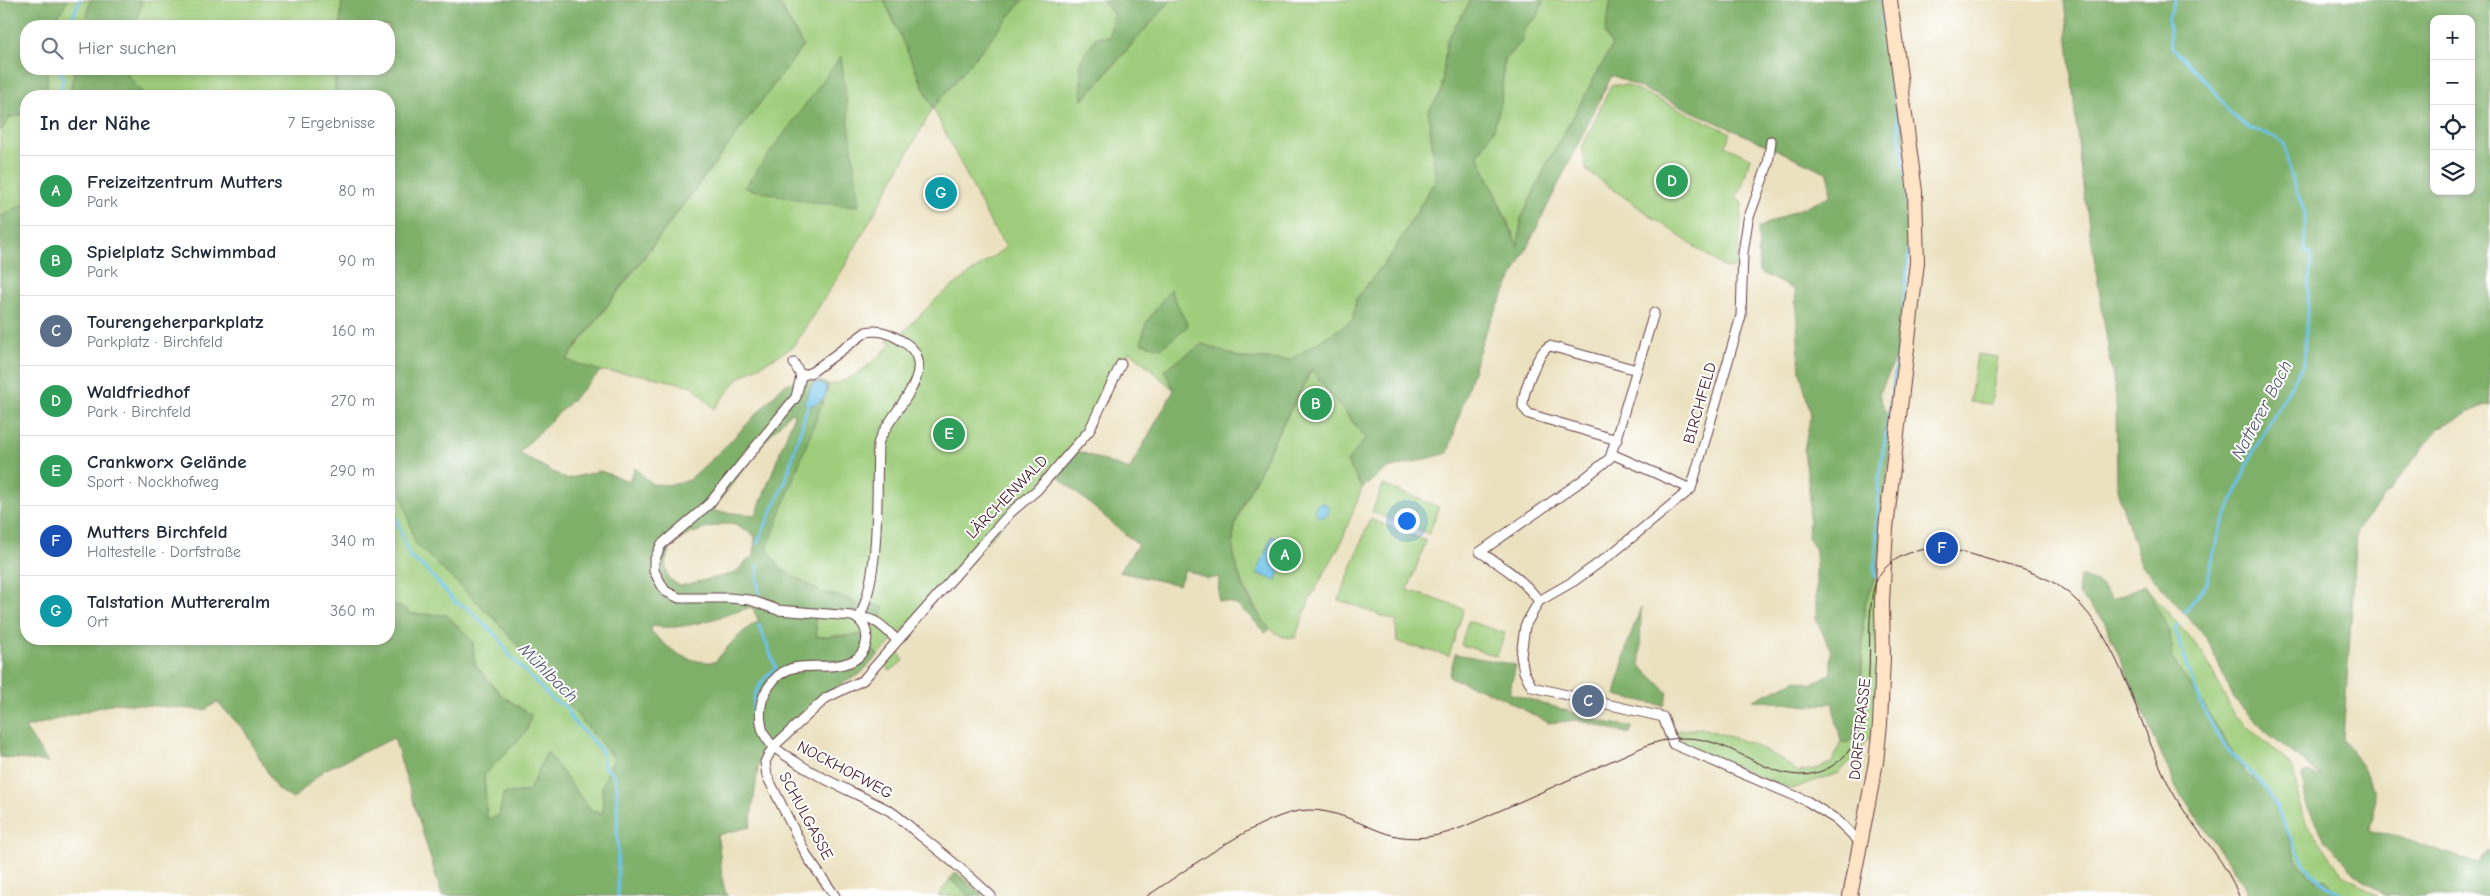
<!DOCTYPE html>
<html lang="de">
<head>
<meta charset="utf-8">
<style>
  :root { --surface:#fff; --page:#f6f6f7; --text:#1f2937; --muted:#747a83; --line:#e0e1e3; --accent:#db2777 }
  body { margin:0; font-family:"Comic Neue",sans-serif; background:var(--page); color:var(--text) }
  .controls { position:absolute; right:15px; top:15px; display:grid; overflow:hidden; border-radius:10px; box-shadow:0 2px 8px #0003 }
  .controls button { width:45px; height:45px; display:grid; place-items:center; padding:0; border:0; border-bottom:1px solid var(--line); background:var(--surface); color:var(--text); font:25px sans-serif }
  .you { position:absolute; left:1406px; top:520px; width:18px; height:18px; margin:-12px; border:4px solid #fff; border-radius:50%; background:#1a73e8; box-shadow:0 0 0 8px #1a73e833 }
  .badge { display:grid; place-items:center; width:32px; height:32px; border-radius:50%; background:var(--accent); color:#fff; font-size:16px; font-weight:700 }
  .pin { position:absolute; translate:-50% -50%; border:2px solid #fff; box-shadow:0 1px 5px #0006 }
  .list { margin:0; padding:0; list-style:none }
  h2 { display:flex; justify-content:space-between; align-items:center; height:65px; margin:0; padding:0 20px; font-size:21px }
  h2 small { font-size:16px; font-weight:400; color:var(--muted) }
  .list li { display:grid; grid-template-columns:32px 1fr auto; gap:15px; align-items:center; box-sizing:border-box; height:70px; padding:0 20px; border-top:1px solid var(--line) }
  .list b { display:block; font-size:19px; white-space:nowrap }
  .list p { margin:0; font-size:16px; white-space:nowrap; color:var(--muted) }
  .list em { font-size:16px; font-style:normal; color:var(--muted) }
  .icon { flex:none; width:28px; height:28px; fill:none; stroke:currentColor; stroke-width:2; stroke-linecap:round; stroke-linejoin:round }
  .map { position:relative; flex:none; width:2490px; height:896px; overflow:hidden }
  .search { position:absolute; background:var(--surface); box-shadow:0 2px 8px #0003; left:20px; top:20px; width:375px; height:55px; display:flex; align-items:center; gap:12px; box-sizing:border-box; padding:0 18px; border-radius:20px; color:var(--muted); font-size:19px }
  .panel { position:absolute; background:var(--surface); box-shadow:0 2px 8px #0003; left:20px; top:90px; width:375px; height:555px; border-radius:20px }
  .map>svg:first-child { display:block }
</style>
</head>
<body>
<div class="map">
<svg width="2490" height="896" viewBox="0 0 2490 896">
  <rect width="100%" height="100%" fill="#fff"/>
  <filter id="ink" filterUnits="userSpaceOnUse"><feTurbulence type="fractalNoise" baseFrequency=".02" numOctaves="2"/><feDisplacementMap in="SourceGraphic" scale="10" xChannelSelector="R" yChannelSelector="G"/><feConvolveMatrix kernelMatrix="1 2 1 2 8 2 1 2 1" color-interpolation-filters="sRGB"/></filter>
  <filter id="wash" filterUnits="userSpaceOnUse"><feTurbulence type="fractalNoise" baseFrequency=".0096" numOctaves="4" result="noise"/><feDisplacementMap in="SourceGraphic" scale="20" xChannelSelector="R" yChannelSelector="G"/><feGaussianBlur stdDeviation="1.12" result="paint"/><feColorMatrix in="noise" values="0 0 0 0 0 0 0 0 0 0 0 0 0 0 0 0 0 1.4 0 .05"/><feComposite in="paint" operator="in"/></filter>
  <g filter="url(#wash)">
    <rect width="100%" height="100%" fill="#ebe1bf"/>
    <path fill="#9fcd7b" stroke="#747653" d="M68,0H90L85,26H32L55,20Z
      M142,0H342L340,26H136Z
      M778,0H884L933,108L1023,0H1102L1113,13L1110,37L1083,100L1171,0H1471L1447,40L1441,93L1428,111L1436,179L1393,252L1356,299L1353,320L1290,360L1241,358L1202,344L1174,390L1130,351L1085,430L1058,467L878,656L862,635L817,637L814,610L853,612L881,618L883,607L821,592L781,569L766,549L829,385C854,381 875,360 893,343L886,341L902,333L937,298L1006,247L991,224L933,108L843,269L793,347L739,378L714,409L693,386L638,374L601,371L566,361L803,46Z
      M1543,0H1611L1605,33L1612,46L1548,162L1521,219L1519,248L1478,155L1493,131L1501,103L1504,60L1523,40L1524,28L1538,16Z
      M47,69H75L69,96H47Z
      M127,69H336L334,96H145L126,74Z
      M1611,85H1627L1731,133L1725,146L1750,158L1741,190L1736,197L1742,203L1738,261L1735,268H1725L1587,171L1582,148Z
      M26,114V203L0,217V132L10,117Z
      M1977,354L1998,357L1991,404L1970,402Z
      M1312,370L1366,439L1347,462L1362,488L1341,543L1310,599L1295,638C1274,639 1264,623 1255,607C1244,588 1233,566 1233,543C1233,520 1245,502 1254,482C1272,444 1292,407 1312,370Z
      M389,444L415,543L494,618L614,758L602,786L603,813L591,811L547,752L529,791L503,794L499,816L487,819L484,775L527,731L531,715L502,696L475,664L473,642L447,615L411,614L403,608L389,604Z
      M1383,485L1439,507L1429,534L1372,512Z
      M1370,519L1426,541L1408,590L1464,609L1449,656L1397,642L1396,621L1339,600Z
      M1879,565L1875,730L1858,753L1839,773L1791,789L1682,745L1674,731L1702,728L1750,743L1781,759L1798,772L1819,768L1833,762L1841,741L1849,743L1862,676L1864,607Z
      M2145,586L2203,653L2234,715L2284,758L2293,769L2300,805L2307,825L2343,874L2377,896H2338L2326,880L2314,879L2296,860L2283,821L2247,776L2203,704L2172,659L2170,632Z
      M1468,621L1505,633L1497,656L1461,645Z
      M895,647L904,661L890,671L883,663Z
      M950,879L970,896H938Z"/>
    <path fill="#7fb06b" stroke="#64684b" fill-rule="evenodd" d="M0,0H68L55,20L26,26V69H47V96H26V114L10,117L0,132Z
      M90,0H142L136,26H85Z
      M342,0H777L803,46L566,360L601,371L519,453L566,479L600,471L629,481L635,468L652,484L672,485L689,480L726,446L783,386C798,378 814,378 829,385L767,549L781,569L821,592L883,607L881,618L853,612L814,611L817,637L862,635L878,656L860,674L825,693L760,753L750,827L717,835C722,855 719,877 727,896H442L394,738L324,770L293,799L277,789L244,730L217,702L205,710L115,703L25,728L48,762L0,757V217L26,203V639H389V604L403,608L411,614L447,615L473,642L475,665L502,696L531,715L527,731L484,775L487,819L499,816L503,794L529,791L547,752L591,811L603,813L602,786L614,758L494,618L415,543L389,444V96H334L336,69H389V26H340ZM791,412L794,415L756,515L712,511L762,444ZM722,524H736L755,536L754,557L747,560L736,573L680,586L668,578C667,572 664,565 666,559C671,535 703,530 722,524ZM752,607L759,621C741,631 728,646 715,662C685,663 671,651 651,631L652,626C685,632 720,616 752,607Z
      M884,0H1023L933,108Z
      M1102,0H1171L1082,100L1080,61L1096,37H1110L1113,13Z
      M1471,0H1543L1538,16L1524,28L1523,40L1504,60L1501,103L1493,131L1478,155L1518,247L1521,219L1548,162L1612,46L1605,33L1611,0H1889L1907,171L1909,238L1905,337L1879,395L1892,427L1879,565L1864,607L1859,722L1849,743L1841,741L1832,702L1811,706L1753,700L1797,680L1812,684L1831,673V651L1816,619V550L1808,538L1810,496L1804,450L1811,415L1800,372L1795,290L1759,272L1758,228L1831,195L1828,173L1612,75L1484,335L1448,453L1385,470L1362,488L1347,462L1366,438L1311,370C1292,408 1271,444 1254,482C1244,502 1233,521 1233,543C1233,573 1251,607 1270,629L1265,633C1261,627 1240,606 1234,604C1229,602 1223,602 1218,601L1219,577L1207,579L1185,569L1179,585L1119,572L1138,545L1057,476L1078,451L1129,470L1174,390L1164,370L1202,344L1241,358L1290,360L1353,320L1356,299L1393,252L1436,179L1428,111L1441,93L1447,40Z
      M2064,0H2490V405L2482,406L2439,428L2357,531L2343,739L2363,768L2375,792L2374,817L2368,831L2388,833L2478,864L2490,850V896H2385L2355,874L2325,840L2306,804L2302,775L2307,772L2322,776L2266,732L2234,699L2208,640L2141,564L2117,489L2116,398L2081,173ZM2434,19H2471V191H2434Z
      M841,56L859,206L815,203L744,188Z
      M75,69H127V74L145,96H69Z
      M1170,289L1188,326L1161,348L1141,343L1146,323Z
      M2080,576L2099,583L2112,599L2145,585L2170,632L2172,659L2203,704L2247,776L2261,782L2283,821L2296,860L2314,879L2326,880L2338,896H2247L2244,885L2176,788L2105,623L2078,593Z
      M1641,607L1640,665L1668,693L1664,706L1615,695L1627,645Z
      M1455,654L1516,665L1509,693L1604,722L1632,727L1630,734L1577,720L1549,723L1496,695L1449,677Z
      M956,872L983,896H970L950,879Z"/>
    <path fill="#6cc2e9" stroke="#5b708a" d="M819,382L826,387V395C820,402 813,408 804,403L813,384Z
      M1315 510a7 7 0 1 1 14 0a7 7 0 1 1-14 0Z
      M1272,536L1291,544L1276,581L1257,573Z"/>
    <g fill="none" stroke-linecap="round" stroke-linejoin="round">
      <path stroke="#6cc2e9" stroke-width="3" d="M2175,0L2168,20L2171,46L2214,90L2230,113L2249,128L2273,136L2284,143L2290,174L2305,213V251L2311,255L2304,363L2252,454L2218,535L2207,583L2185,612
        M68,26L80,0
        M58,69L63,79L60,96
        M389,496L409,556L426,569L456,603L466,607L497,636L510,656L553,700L566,707L572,720L602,751L604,767L614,774L617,788L618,896
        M757,544L785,482L808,405
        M758,566L757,573L759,594
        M1875,577L1879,477L1902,329L1910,238L1905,171L1883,21L1882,0
        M759,625L776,668C750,689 748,709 759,739
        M2177,625L2175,630C2190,671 2201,717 2229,751C2240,765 2256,775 2266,789C2295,833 2291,871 2345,896"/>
    </g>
  </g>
  <g filter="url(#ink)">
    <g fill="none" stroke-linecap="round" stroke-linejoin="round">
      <defs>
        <path id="minor" d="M1771,141L1768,164L1748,220L1743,253L1741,316L1691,489L1614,552L1574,581L1539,601L1525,626L1521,656L1524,672L1532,687L1663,717L1673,744L1807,801L1837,820L1861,843
          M794,363L801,376L796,397L709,504L661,545L654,561V571L665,591L679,598H729L750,600L778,610L852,616C873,624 871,654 850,662C820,674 789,653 768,688C760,700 759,715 762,728C767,746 782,753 796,762C825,782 859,794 890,811C901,818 912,829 922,837C946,856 969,875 991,896
          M801,376L812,372L866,332C880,329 891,334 902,341C947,367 886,415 878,444C876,497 881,570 859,619
          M1617,440L1529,414L1523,407C1522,394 1538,350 1550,346L1637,370
          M1612,454L1691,489
          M1539,601C1523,579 1502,566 1480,552L1580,482L1610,458L1654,313
          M859,619C875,616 885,629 897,640
          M835,896L808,858L767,776L765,762L773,747L826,698L863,680L1011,512L1037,490L1089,431L1121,364"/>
        <path id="secondary" d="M1850,896L1876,762L1880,724L1883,658L1882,602L1886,528L1917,262L1915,192L1890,0"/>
      </defs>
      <use href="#minor" stroke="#623c41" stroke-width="11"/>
      <use href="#secondary" stroke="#623c41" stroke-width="16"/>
      <use href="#minor" stroke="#fff" stroke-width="9"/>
      <use href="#secondary" stroke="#ffe4c6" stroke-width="14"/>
      <path stroke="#4a1f2b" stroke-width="1" d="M1147,896C1186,871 1265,810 1309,810C1336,810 1358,823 1382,832C1410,842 1436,838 1463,827L1645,746C1666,738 1688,735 1711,742C1752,754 1788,792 1832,766C1876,740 1868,664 1870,619C1871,603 1872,581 1884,569C1909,544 1943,546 1974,555C2001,564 2031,569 2056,584C2124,627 2138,738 2179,803C2199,835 2226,861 2239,896"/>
    </g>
  </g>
  <g text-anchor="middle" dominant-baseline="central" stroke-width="4" stroke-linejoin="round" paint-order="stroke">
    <g font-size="16" fill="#4a1f2b" stroke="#fff">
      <text transform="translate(1700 403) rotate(-74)">BIRCHFELD</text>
      <text transform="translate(1007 497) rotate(-46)">LÄRCHENWALD</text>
      <text transform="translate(1860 729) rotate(-84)">DORFSTRASSE</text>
      <text transform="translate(845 770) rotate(28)">NOCKHOFWEG</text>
      <text transform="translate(806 816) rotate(62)">SCHULGASSE</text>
    </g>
    <g font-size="18" font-style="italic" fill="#56586e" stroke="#fff">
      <text transform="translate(2262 410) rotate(-62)">Natterer Bach</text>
      <text transform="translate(548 673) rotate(45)">Mühlbach</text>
    </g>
  </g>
</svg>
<div class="controls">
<button>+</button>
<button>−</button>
<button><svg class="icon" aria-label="locate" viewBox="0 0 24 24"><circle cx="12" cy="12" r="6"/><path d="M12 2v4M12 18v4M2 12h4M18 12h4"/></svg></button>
<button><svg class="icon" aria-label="layers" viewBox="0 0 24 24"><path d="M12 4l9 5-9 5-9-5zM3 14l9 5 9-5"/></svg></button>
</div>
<div class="you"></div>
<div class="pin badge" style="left:1285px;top:555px;background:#2e9e5b">A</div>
<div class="pin badge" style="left:1316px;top:404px;background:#2e9e5b">B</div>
<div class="pin badge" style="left:1588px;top:701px;background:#5c6f8a">C</div>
<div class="pin badge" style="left:1672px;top:181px;background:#2e9e5b">D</div>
<div class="pin badge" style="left:949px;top:434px;background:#2e9e5b">E</div>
<div class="pin badge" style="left:1942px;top:548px;background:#1a4fb4">F</div>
<div class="pin badge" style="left:941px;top:193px;background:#0f9aa8">G</div>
<div class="search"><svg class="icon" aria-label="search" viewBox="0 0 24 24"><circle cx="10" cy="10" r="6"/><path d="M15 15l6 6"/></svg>Hier suchen</div>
<section class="panel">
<h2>In der Nähe<small>7 Ergebnisse</small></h2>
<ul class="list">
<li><span class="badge" style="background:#2e9e5b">A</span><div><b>Freizeitzentrum Mutters</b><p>Park</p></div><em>80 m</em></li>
<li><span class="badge" style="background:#2e9e5b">B</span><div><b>Spielplatz Schwimmbad</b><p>Park</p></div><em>90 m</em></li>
<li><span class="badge" style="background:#5c6f8a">C</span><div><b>Tourengeherparkplatz</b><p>Parkplatz · Birchfeld</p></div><em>160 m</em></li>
<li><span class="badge" style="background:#2e9e5b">D</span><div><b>Waldfriedhof</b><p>Park · Birchfeld</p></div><em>270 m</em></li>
<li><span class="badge" style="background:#2e9e5b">E</span><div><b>Crankworx Gelände</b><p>Sport · Nockhofweg</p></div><em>290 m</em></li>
<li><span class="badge" style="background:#1a4fb4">F</span><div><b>Mutters Birchfeld</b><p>Haltestelle · Dorfstraße</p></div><em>340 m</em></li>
<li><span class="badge" style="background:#0f9aa8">G</span><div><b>Talstation Muttereralm</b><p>Ort</p></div><em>360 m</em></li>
</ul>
</section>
</div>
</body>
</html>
